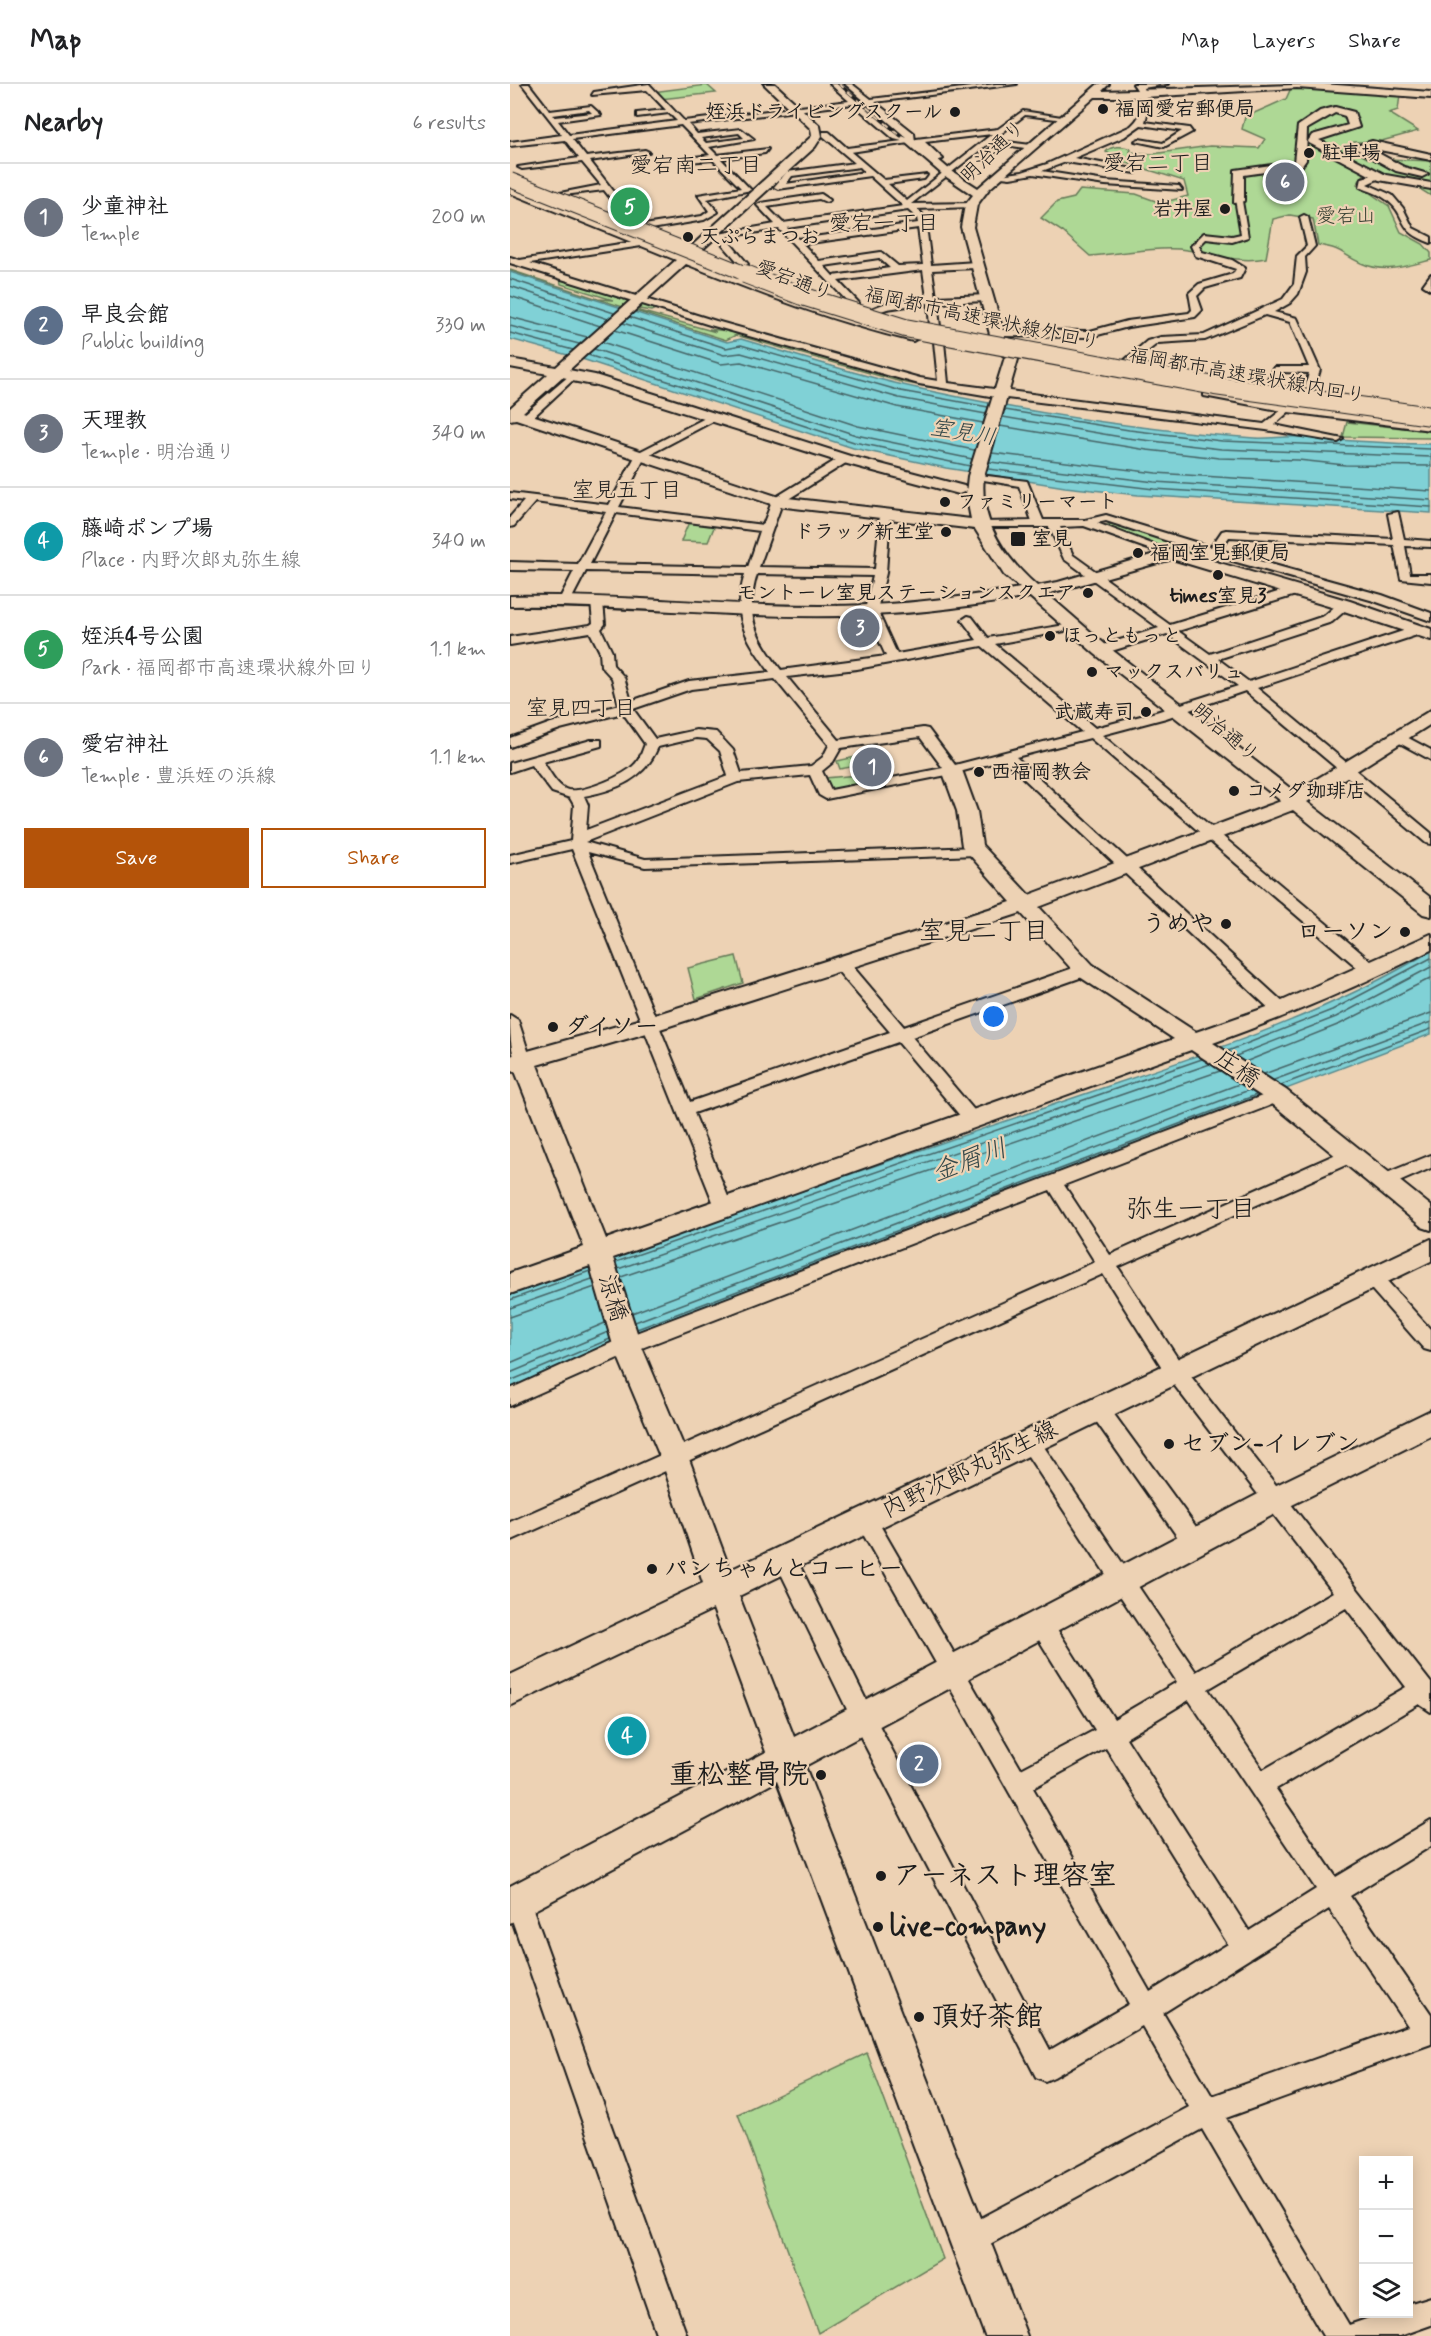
<!DOCTYPE html>
<html lang="en">
<head>
<meta charset="utf-8">
<style>
  :root { --surface:#fff; --page:#f2f2f2; --text:#202124; --muted:#757577; --line:#e0e0e0; --accent:#b45309 }
  body { margin:0; font-family:Mynerve,"Klee One",sans-serif; background:var(--page); color:var(--text) }
  .controls { position:absolute; right:18px; bottom:18px; display:grid; overflow:hidden; border-radius:0px; box-shadow:0 3px 15px #0003 }
  .controls button { width:54px; height:54px; display:grid; place-items:center; padding:0; border:0; border-bottom:2px solid var(--line); background:var(--surface); color:var(--text); font:30px sans-serif }
  .you { position:absolute; left:484px; top:933px; width:21px; height:21px; margin:-15px; border:4px solid #fff; border-radius:50%; background:#1a73e8; box-shadow:0 0 0 9px #1a73e833 }
  .badge { display:grid; place-items:center; width:39px; height:39px; border-radius:50%; background:var(--accent); color:#fff; font-size:20px; font-weight:700 }
  .pin { position:absolute; translate:-50% -50%; border:3px solid #fff; box-shadow:0 2px 6px #0006 }
  .list { margin:0; padding:0; list-style:none }
  h2 { display:flex; justify-content:space-between; align-items:center; height:78px; margin:0; padding:0 24px; font-size:26px }
  h2 small { font-size:20px; font-weight:400; color:var(--muted) }
  .list li { display:grid; grid-template-columns:39px 1fr auto; gap:18px; align-items:center; box-sizing:border-box; height:108px; padding:0 24px; border-top:2px solid var(--line) }
  .list b { display:block; font-size:22px; white-space:nowrap }
  .list p { margin:0; font-size:20px; white-space:nowrap; color:var(--muted) }
  .list em { font-size:20px; font-style:normal; color:var(--muted) }
  .actions { display:flex; gap:12px; padding:18px 24px }
  .actions a { flex:1; padding:14px 0; border:2px solid var(--accent); border-radius:0px; text-align:center; font-size:21px; color:var(--accent) }
  .actions .main { background:var(--accent); color:#fff }
  .icon { flex:none; width:33px; height:33px; fill:none; stroke:currentColor; stroke-width:2; stroke-linecap:round; stroke-linejoin:round }
  .map { position:relative; flex:none; width:921px; height:2252px; overflow:hidden }
  header { display:flex; align-items:center; gap:36px; box-sizing:border-box; height:84px; padding:0 30px; background:var(--surface); border-bottom:2px solid var(--line) }
  header strong { font-size:28px }
  nav { display:flex; gap:33px; margin-inline-start:auto; font-size:21px }
  main { display:flex }
  aside { flex:1; background:var(--surface) }
  .map>svg:first-child { display:block }
</style>
</head>
<body>
<header>
<strong>Map</strong>
<nav><a>Map</a><a>Layers</a><a>Share</a></nav>
</header>
<main>
<aside>
<h2>Nearby<small>6 results</small></h2>
<ul class="list">
<li><span class="badge" style="background:#6b7280">1</span><div><b>少童神社</b><p>Temple</p></div><em>200 m</em></li>
<li><span class="badge" style="background:#5c6f8a">2</span><div><b>早良会館</b><p>Public building</p></div><em>330 m</em></li>
<li><span class="badge" style="background:#6b7280">3</span><div><b>天理教</b><p>Temple · 明治通り</p></div><em>340 m</em></li>
<li><span class="badge" style="background:#0f9aa8">4</span><div><b>藤崎ポンプ場</b><p>Place · 内野次郎丸弥生線</p></div><em>340 m</em></li>
<li><span class="badge" style="background:#2e9e5b">5</span><div><b>姪浜4号公園</b><p>Park · 福岡都市高速環状線外回り</p></div><em>1.1 km</em></li>
<li><span class="badge" style="background:#6b7280">6</span><div><b>愛宕神社</b><p>Temple · 豊浜姪の浜線</p></div><em>1.1 km</em></li>
</ul>
<div class="actions"><a class="main">Save</a><a>Share</a></div>
</aside>
<div class="map">
<svg width="921" height="2252" viewBox="0 0 921 2252">
  <rect width="100%" height="100%" fill="#edd2b4"/>
  <filter id="ink" filterUnits="userSpaceOnUse"><feTurbulence type="fractalNoise" baseFrequency=".0167" numOctaves="2"/><feDisplacementMap in="SourceGraphic" scale="12" xChannelSelector="R" yChannelSelector="G"/><feConvolveMatrix kernelMatrix="1 2 1 2 8 2 1 2 1" color-interpolation-filters="sRGB"/></filter>
  <g filter="url(#ink)">
    <path fill="#aed895" stroke="#657a58" stroke-width="1.5" d="M197,1L206,9L150,15L142,8Z
      M781,4L890,11L888,26L879,29L908,47L868,58H844L841,65L857,74L921,77V112L902,100L855,89L847,100L879,122L891,148L913,160L921,169V176C897,182 875,190 851,179C831,170 834,165 808,161L803,135L780,131L763,135L756,174C726,180 699,168 669,165C639,163 610,170 580,172L553,148L531,134L547,118L564,114L570,106L626,110L651,119L678,112L674,97L614,78L596,68C601,61 614,62 621,65L620,68L642,70L700,62L749,64L755,55L732,45L735,33L776,15Z
      M0,186L88,215L103,216L51,200L50,194L148,224L141,227L129,225V227L206,248L199,245L218,247L374,291L453,309L391,298L226,251L216,256L0,187Z
      M837,338L921,347V354L833,353Z
      M179,438L205,441L198,458L171,457Z
      M604,440L691,468L685,473L590,442Z
      M359,670L367,672L369,678L330,685L327,677Z
      M371,689L374,697L328,707L317,704L315,694Z
      M226,872L233,899L186,915L178,884Z
      M357,1969L433,2175L308,2249L228,2030Z"/>
    <path fill="#80d1d6" stroke="#58898c" stroke-width="1.5" d="M0,188L217,258L231,255C285,271 338,288 393,301C507,327 627,346 744,354C759,355 774,352 789,353C833,356 877,360 921,360V429L628,411L555,403L436,384L343,364L72,275L0,255Z
      M921,867V950L88,1266L0,1304V1211C178,1146 357,1084 537,1023C667,978 802,939 921,867Z"/>
    <g fill="none" stroke-linecap="round" stroke-linejoin="round">
      <path stroke="#446466" stroke-width="1.5" d="M0,195L104,229
        M0,202L98,235
        M0,212L90,242
        M0,233L77,253
        M119,233L216,264L231,261L391,307L478,323
        M113,239L214,271L231,269L389,314L476,330
        M0,242L69,260
        M105,246L211,280L231,278L387,323L473,339
        M0,249L63,266
        M92,258L348,342L464,366
        M84,265L346,351L462,375
        M78,271L344,358L460,382
        M495,326L619,346L712,357L921,365
        M493,333L617,354L711,365L921,373
        M490,342L637,366L709,374L788,376L835,381L921,382
        M482,369L646,389L921,407
        M480,378L645,398L921,416
        M478,385L644,405L921,423
        M718,967L822,926L921,874
        M726,972L826,933L921,883
        M735,978L830,940L921,894
        M754,990L921,929
        M764,996L921,938
        M771,1001L921,945
        M106,1178L692,975
        M108,1185L700,980
        M111,1193L710,987
        M0,1216L80,1187
        M0,1224L82,1195
        M122,1229L729,1000
        M0,1233L85,1203
        M125,1238L739,1006
        M127,1245L746,1011
        M0,1279L95,1239
        M0,1289L98,1248
        M0,1297L100,1255"/>
      <defs>
        <path id="street" d="M12,0H19L40,27L81,22L91,31L48,37L59,51L167,37L159,29L127,33V29L156,26L137,6L82,11L84,8L139,0L174,37L339,17L320,0H327L390,51L397,54L335,0H342L361,15L486,0H507L365,18L404,49L405,58L341,68L374,96L417,91L414,95L378,100L397,117L482,50L415,58L433,75L421,78L417,76L423,73L406,59V55L488,45L513,27L558,34L554,36L515,31L401,120L464,119L461,123L407,125L415,133L421,181L466,178L470,181L466,184L422,186L426,213L478,211L483,214L478,217L427,219L430,242L419,252L414,249L420,242L418,219L377,225L348,235L343,232L376,219L417,214L413,186L328,197L349,219L329,229L326,228V224L338,218L269,145L215,153L238,180L218,187V183L229,179L207,154L197,152L265,140L247,121L251,119L311,110L320,116L316,118L309,115L257,123L273,139L393,122L360,92L268,105L264,103L277,88L345,79L313,52V48H319L337,64L392,57L384,55L343,20L178,40L187,50L231,45L244,55L199,63L207,71L258,65L255,69L211,75L241,106L197,115L208,128L194,136L124,148L121,143L192,132L199,127L188,111L231,104L203,76L178,78V74L200,71L171,41L62,55L76,73L135,66L139,68L80,77L126,136L115,143H109V139L117,135L94,106L54,111L50,109L91,101L72,78L12,85L8,83L69,74L55,56L0,62V58L52,51ZM79,26L82,29L45,33L43,31ZM229,49L234,54L196,59L191,54ZM350,83L355,88L276,100L282,92ZM398,126L407,134L408,139L288,155L277,144ZM408,144L413,181L388,182L371,168L309,177L293,160ZM369,174L380,184L323,192L314,182Z
          M623,0H658L633,4L639,23L635,38L679,44L682,48L654,63L625,57L629,55L653,59L672,47L631,41L614,53L564,74L623,85L626,89L556,78L532,87L595,97L669,102L672,106L595,101L523,90L500,94L483,92L512,88L537,80L621,42C635,30 634,14 623,0Z
          M490,57L521,61L525,63L521,65L495,61L477,76H471V72Z
          M867,90L870,94L857,100L882,111L893,124L903,144L921,153V159C885,146 899,133 877,116C870,110 859,107 850,103L852,94Z
          M725,115L732,117L738,153L722,158L696,155L689,162L692,168L722,176L735,184L730,194L695,204L687,212L692,226L685,233L618,243L580,253L487,252L482,249L487,246L580,247L617,237L679,229L682,226L679,209L689,200L723,190L726,185L686,172L681,162L694,149L722,152L731,150Z
          M794,131L798,133L805,162L795,173L796,188L788,210L780,219L764,228L787,234L810,286L801,316L792,314L799,289L771,288L760,308L751,306L765,283H799L780,238L755,231L695,256L648,259L615,285H609V281L637,257L651,253L694,251L773,215L784,200L787,172L797,162L790,133Z
          M135,156L138,161L20,179L206,237L410,294L428,297L424,258L429,255L434,258L438,299L754,340L778,321L783,324L764,341L833,355L828,358L756,346L480,312L409,300L200,241L0,179V173L10,176Z
          M921,190V206L913,201Z
          M60,291L88,298L83,301L62,297L21,335H13V331Z
          M203,330L208,333L207,335L135,373L109,423L253,441L263,415L331,373H339V377L272,419L249,483L365,485L370,431L380,429L376,489L367,526L387,570L467,556L452,536L458,532L462,533L478,554L555,541V547L485,560L585,644L646,628L728,602L657,550L595,569H587V563L649,544L554,475L539,443H466L464,441L470,438L522,437L509,402L462,394V390L517,397L533,436H575L596,431L701,463L712,447L716,446L883,455L878,430L888,428L894,455L921,457V463L895,462L900,490H921V498L891,495L884,461L719,453L710,466L872,511L921,529V537L864,517L705,472L699,477H691L689,475L695,469L596,437L587,439L668,470L658,472L574,442L550,443L563,471L660,541L781,504H789V510L668,547L700,570L814,532L830,518H838V524L822,538L708,575L739,598L905,543H913V549L747,604L921,749V760L916,759L735,607L656,634L592,651L868,883L870,887L868,891H856L580,654L506,673L777,922L779,926L777,930H765L494,676L442,690L316,715L309,711L300,691L228,698L75,758L135,775L467,763L474,767L467,771L135,783L78,768L180,1018L380,948L327,886L325,882L327,878H339L394,943L569,882L575,881L583,886L581,890L402,953L469,1032L472,1036L469,1040H457L388,958L184,1029L223,1125L220,1130H208L62,765L0,779V771L61,757L64,721L60,714L42,708L21,681L0,688V679L81,656H91V662L33,678C39,686 47,703 58,706C73,709 114,692 124,681C130,676 132,667 135,660L113,629L50,645L0,663V654L41,639L109,621L102,594L91,582L90,568L80,548L0,561V553L80,541L83,539L81,518L87,514L93,518L95,540L91,545L102,568L103,581L114,593L121,617L179,597L260,588C234,552 222,533 235,490L76,487L61,516L55,520L49,516L64,487L0,486V478L68,480L96,428L25,418L4,442L0,443V433L14,417L0,415V409L99,421L127,369ZM106,429L250,447L238,483L80,480ZM247,490L363,492L355,526L376,572L271,586C246,552 234,533 247,490ZM472,562L572,648L445,681L418,645L413,644L329,656L277,593L347,585ZM265,595L319,661L313,673L301,682L231,689L223,666L206,648L186,646L145,655L123,625L181,605ZM410,653L433,684L321,706L312,687L323,678L331,664ZM186,654L197,655L210,667L218,692L76,746L78,721L74,712C106,706 135,695 148,663Z
          M889,649L921,666V676L884,656V650Z
          M0,931L8,936L21,976L19,980H7C0,965 0,948 0,931Z
          M768,1006L774,1008L776,1012L774,1016L554,1101L600,1171L835,1066H847L850,1071L847,1076L608,1183L672,1281L921,1599V1628L909,1620L766,1705L826,1793L921,1736V1762L840,1812L921,1930V1960L716,2034L839,2241L871,2230H898V2220L921,2213V2241L890,2252H813L692,2045L469,2166L459,2170L449,2166L445,2156L449,2146L679,2023L632,1942L544,1993L535,1997L526,1993L345,1642L264,1475L267,1468L275,1465L283,1468L361,1626L540,1966L619,1920L345,1436L349,1429L356,1427L363,1429L511,1685L585,1646L524,1548L521,1541L524,1534L532,1531L540,1534L604,1635L667,1598L512,1363L509,1357L512,1351L519,1348L526,1351L686,1588L823,1508L658,1293L593,1190L0,1457V1438L585,1178L540,1106L124,1267L0,1322V1305L110,1255ZM836,1524L896,1603L753,1686L698,1605ZM679,1616L806,1805L739,1847L616,1654ZM596,1664L718,1860L640,1908L523,1704ZM819,1825L898,1942L702,2012L653,1929Z
          M921,1071V1084L873,1105L867,1103L864,1098L867,1093Z
          M862,1186L869,1188L921,1246V1267L914,1265L855,1198L853,1193L855,1188Z
          M588,1316L595,1318L692,1451L695,1458L692,1465L684,1467L676,1465L581,1330L578,1324L581,1318Z
          M8,1805L17,1808L20,1817L177,2252H147L0,1830V1808Z"/>
        <path id="secondary" d="M254,0H265L310,42L312,52L305,63L183,174C257,204 330,231 408,250L410,253L403,257C324,238 251,210 176,180L59,286L85,291L340,372L454,402L457,405L454,408L449,410L330,378L77,298L52,293L13,328L269,413L461,435L456,410L458,392L495,273L486,265L481,254L451,143L455,121L463,111L432,90L396,59V55H404L440,86L468,104L588,0H599L592,7L813,0L921,8V14L787,4L634,13H585L479,105L467,121L463,143L495,254L509,272L474,392C469,437 494,473 527,502L548,498L662,465L840,517L921,545V556L828,525L662,475L537,510L597,562L785,708L921,626V640L797,718L921,814V832L913,830L783,726L529,823L583,881L686,948L763,921L921,850V866C850,902 778,932 703,959L776,1006L921,1122V1146L912,1143L760,1018L681,966L103,1174L131,1261L179,1375L220,1486L921,1155V1177L229,1512L284,1653L754,1407L921,1326V1352L774,1425L295,1682L517,2252H475L267,1697L0,1839V1802L256,1668L203,1525L0,1622V1591L193,1499L151,1375L103,1261L80,1182L0,1210V1189L74,1163L5,987L0,988V972L132,935L501,818L452,762L447,727L432,686L435,682H449L452,686L467,727L472,761L519,811L771,717L585,570L520,513C468,521 414,529 361,531C241,537 120,520 0,522V512C120,510 240,526 360,521C410,519 461,512 510,504L494,491L465,445L267,422L6,335L0,336V324L38,290L0,283V275L46,283L166,176L0,109V102L173,170L302,52L301,45ZM511,829L567,891L664,955L96,1155L27,981L147,946Z
          M825,23L844,28L849,43L809,56L876,91L921,99V105L869,96L799,59L798,57L802,51L838,41L835,32L825,29L797,45L796,76L791,83L734,91V117L724,119L725,86L784,78L788,42L810,27Z
          M862,57L921,70V76L859,64L894,83L918,90L912,93L886,87L843,63Z
          M699,305L778,320L921,338V346L778,328L694,312V306Z"/>
      </defs>
      <use href="#street" stroke="#1c1c1c" stroke-width="4"/>
      <use href="#secondary" stroke="#1c1c1c" stroke-width="4"/>
      <use href="#street" fill="#edd2b4" fill-rule="evenodd"/>
      <use href="#secondary" fill="#edd2b4" fill-rule="evenodd"/>
      <defs>
        <path id="rail" d="M329,0L391,52"/>
      </defs>
      <use href="#rail" stroke="#1c1c1c" stroke-width="3"/>
      <use href="#rail" stroke="#edd2b4" stroke-width="2" stroke-dasharray="6" stroke-linecap="butt"/>
      <defs>
        <path id="highway-bridge-far1" d="M0,96L239,191"/>
        <path id="highway-bridge" d="M235,190L292,212L395,244L705,302L921,332"/>
      </defs>
      <use href="#highway-bridge-far1" stroke="#1c1c1c" stroke-width="16" stroke-linecap="butt"/>
      <use href="#highway-bridge" stroke="#1c1c1c" stroke-width="20" stroke-linecap="butt"/>
      <use href="#highway-bridge-far1" stroke="#edd2b4" stroke-width="14"/>
      <use href="#highway-bridge" stroke="#edd2b4" stroke-width="18"/>
    </g>
  </g>
  <g fill="#1c1c1c" stroke="#edd2b4" stroke-width="2">
    <circle cx="593" cy="25" r="6"/>
    <circle cx="445" cy="28" r="6"/>
    <circle cx="799" cy="69" r="6"/>
    <circle cx="715" cy="125" r="6"/>
    <circle cx="178" cy="153" r="6"/>
    <circle cx="435" cy="418" r="6"/>
    <circle cx="436" cy="448" r="6"/>
    <rect x="500" y="447" width="16" height="16" rx="3"/>
    <circle cx="628" cy="469" r="6"/>
    <circle cx="708" cy="491" r="6"/>
    <circle cx="578" cy="509" r="6"/>
    <circle cx="540" cy="552" r="6"/>
    <circle cx="582" cy="588" r="6"/>
    <circle cx="636" cy="628" r="6"/>
    <circle cx="469" cy="688" r="6"/>
    <circle cx="724" cy="707" r="6"/>
    <circle cx="716" cy="840" r="6"/>
    <circle cx="895" cy="848" r="6"/>
    <circle cx="43" cy="943" r="6"/>
    <circle cx="659" cy="1360" r="6"/>
    <circle cx="142" cy="1485" r="6"/>
    <circle cx="311" cy="1691" r="6"/>
    <circle cx="371" cy="1792" r="6"/>
    <circle cx="368" cy="1843" r="6"/>
    <circle cx="409" cy="1933" r="6"/>
  </g>
  <g text-anchor="middle" dominant-baseline="central" stroke-width="4.5" stroke-linejoin="round" paint-order="stroke">
    <g font-size="20" font-weight="bold" fill="#1c1c1c" stroke="#edd2b4" text-anchor="start">
      <text x="605" y="25">福岡愛宕郵便局</text>
      <text x="433" y="28" text-anchor="end">姪浜ドライビングスクール</text>
      <text x="811" y="69">駐車場</text>
      <text x="703" y="125" text-anchor="end">岩井屋</text>
      <text x="190" y="153">天ぷらまつお</text>
      <text x="447" y="418">ファミリーマート</text>
      <text x="424" y="448" text-anchor="end">ドラッグ新生堂</text>
      <text x="522" y="455">室見</text>
      <text x="640" y="469">福岡室見郵便局</text>
      <text x="566" y="509" text-anchor="end">モントーレ室見ステーションスクエア</text>
      <text x="708" y="512" text-anchor="middle">times室見3</text>
      <text x="552" y="552">ほっともっと</text>
      <text x="594" y="588">マックスバリュ</text>
      <text x="624" y="628" text-anchor="end">武蔵寿司</text>
      <text x="481" y="688">西福岡教会</text>
      <text x="736" y="707">コメダ珈琲店</text>
    </g>
    <g font-size="20" fill="#1c1c1c" stroke="#edd2b4">
      <text transform="translate(483 68) rotate(-44)">明治通り</text>
      <text transform="translate(284 197) rotate(21)">愛宕通り</text>
      <text transform="translate(472 235) rotate(12)">福岡都市高速環状線外回り</text>
      <text transform="translate(737 292) rotate(10)">福岡都市高速環状線内回り</text>
      <text transform="translate(715 649) rotate(40)">明治通り</text>
    </g>
    <g font-size="20" fill="#394234" stroke="#edd2b4">
      <text x="836" y="132">愛宕山</text>
    </g>
    <g font-size="22" fill="#1c1c1c" stroke="#edd2b4">
      <text x="648" y="80">愛宕二丁目</text>
      <text x="186" y="82">愛宕南二丁目</text>
      <text x="374" y="140">愛宕一丁目</text>
      <text x="117" y="407">室見五丁目</text>
      <text x="71" y="625">室見四丁目</text>
    </g>
    <g font-size="22" font-style="italic" fill="#35494a" stroke="#edd2b4">
      <text transform="translate(453 349) rotate(9)">室見川</text>
    </g>
    <g font-size="24" font-weight="bold" fill="#1c1c1c" stroke="#edd2b4" text-anchor="start">
      <text x="704" y="840" text-anchor="end">うめや</text>
      <text x="883" y="848" text-anchor="end">ローソン</text>
      <text x="55" y="943">ダイソー</text>
      <text x="671" y="1360">セブン-イレブン</text>
      <text x="154" y="1485">パンちゃんとコーヒー</text>
    </g>
    <g font-size="24" fill="#1c1c1c" stroke="#edd2b4">
      <text transform="translate(727 985) rotate(34)">庄橋</text>
      <text transform="translate(102 1214) rotate(73)">涼橋</text>
      <text transform="translate(460 1386) rotate(-26)">内野次郎丸弥生線</text>
    </g>
    <g font-size="26" fill="#1c1c1c" stroke="#edd2b4">
      <text x="474" y="848">室見二丁目</text>
      <text x="681" y="1126">弥生一丁目</text>
    </g>
    <g font-size="26" font-style="italic" fill="#35494a" stroke="#edd2b4">
      <text transform="translate(460 1077) rotate(-20)">金屑川</text>
    </g>
    <g font-size="28" font-weight="bold" fill="#1c1c1c" stroke="#edd2b4" text-anchor="start">
      <text x="299" y="1691" text-anchor="end">重松整骨院</text>
      <text x="383" y="1792">アーネスト理容室</text>
      <text x="380" y="1843">live-company</text>
      <text x="421" y="1933">頂好茶館</text>
    </g>
  </g>
</svg>
<div class="controls">
<button>+</button>
<button>−</button>
<button><svg class="icon" aria-label="layers" viewBox="0 0 24 24"><path d="M12 4l9 5-9 5-9-5zM3 14l9 5 9-5"/></svg></button>
</div>
<div class="you"></div>
<div class="pin badge" style="left:362px;top:683px;background:#6b7280">1</div>
<div class="pin badge" style="left:409px;top:1680px;background:#5c6f8a">2</div>
<div class="pin badge" style="left:350px;top:544px;background:#6b7280">3</div>
<div class="pin badge" style="left:117px;top:1652px;background:#0f9aa8">4</div>
<div class="pin badge" style="left:120px;top:123px;background:#2e9e5b">5</div>
<div class="pin badge" style="left:775px;top:98px;background:#6b7280">6</div>
</div>
</main>
</body>
</html>
